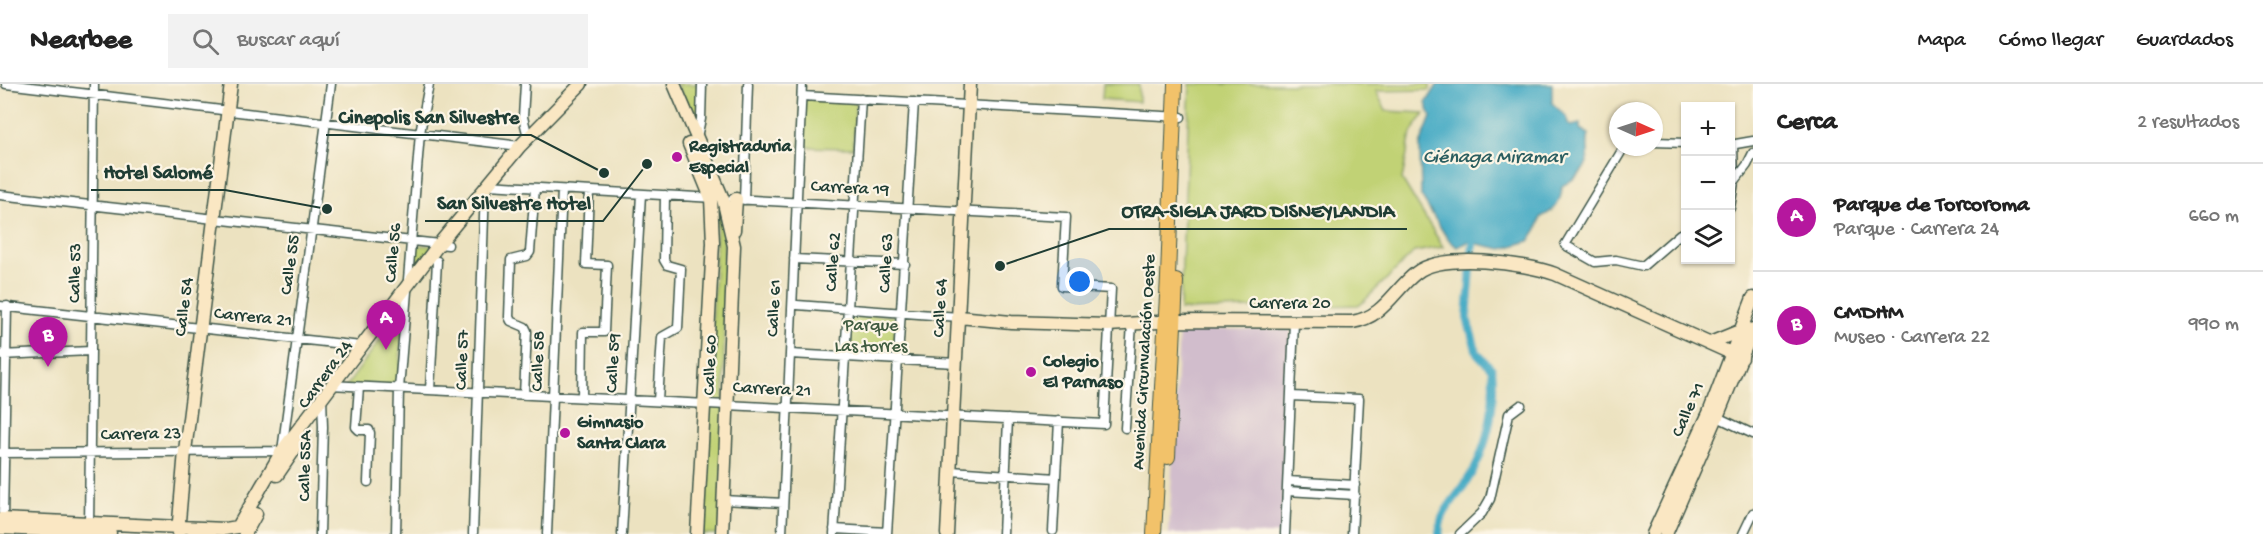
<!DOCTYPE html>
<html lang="es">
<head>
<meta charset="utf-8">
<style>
  :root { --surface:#fff; --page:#f2f2f2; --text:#222; --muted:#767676; --line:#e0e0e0; --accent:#b5179e }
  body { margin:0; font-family:"Gochi Hand",sans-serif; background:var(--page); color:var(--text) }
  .controls { position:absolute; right:18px; top:18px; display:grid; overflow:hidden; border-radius:0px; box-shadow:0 2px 4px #0004 }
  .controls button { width:54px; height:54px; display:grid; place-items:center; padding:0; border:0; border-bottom:2px solid var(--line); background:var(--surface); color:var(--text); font:30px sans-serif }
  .compass { position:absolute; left:1609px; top:18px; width:54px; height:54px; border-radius:50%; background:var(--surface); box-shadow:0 2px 4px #0004; rotate:93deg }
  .you { position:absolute; left:1080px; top:198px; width:21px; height:21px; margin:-15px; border:4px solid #fff; border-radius:50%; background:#1a73e8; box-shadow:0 0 0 9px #1a73e833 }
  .badge { display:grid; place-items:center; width:39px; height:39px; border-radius:50%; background:var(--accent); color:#fff; font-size:20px; font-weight:700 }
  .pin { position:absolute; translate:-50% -50px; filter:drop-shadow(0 2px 3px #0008) }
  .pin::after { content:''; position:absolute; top:32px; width:21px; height:18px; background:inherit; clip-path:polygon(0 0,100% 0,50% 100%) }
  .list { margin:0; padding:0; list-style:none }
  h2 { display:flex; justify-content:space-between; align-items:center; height:78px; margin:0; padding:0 24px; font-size:26px }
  h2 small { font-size:20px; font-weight:400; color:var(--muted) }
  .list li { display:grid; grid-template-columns:39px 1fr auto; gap:18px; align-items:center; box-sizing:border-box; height:108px; padding:0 24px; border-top:2px solid var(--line) }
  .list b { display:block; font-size:22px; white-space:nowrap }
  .list p { margin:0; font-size:20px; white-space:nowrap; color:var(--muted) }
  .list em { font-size:20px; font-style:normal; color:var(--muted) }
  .icon { flex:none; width:33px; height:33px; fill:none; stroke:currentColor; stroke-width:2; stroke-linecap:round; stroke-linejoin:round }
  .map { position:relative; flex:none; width:1753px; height:450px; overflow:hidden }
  header { display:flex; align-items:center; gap:36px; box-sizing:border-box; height:84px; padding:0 30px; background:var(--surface); border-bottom:2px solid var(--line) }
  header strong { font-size:28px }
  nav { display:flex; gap:33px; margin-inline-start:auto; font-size:21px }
  .search { width:420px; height:54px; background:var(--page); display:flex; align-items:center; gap:15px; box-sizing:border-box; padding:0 21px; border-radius:0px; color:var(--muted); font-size:22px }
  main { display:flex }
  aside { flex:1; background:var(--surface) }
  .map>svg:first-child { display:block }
</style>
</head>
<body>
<header>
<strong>Nearbee</strong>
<div class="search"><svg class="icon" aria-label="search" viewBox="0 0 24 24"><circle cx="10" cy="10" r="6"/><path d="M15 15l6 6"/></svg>Buscar aquí</div>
<nav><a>Mapa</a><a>Cómo llegar</a><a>Guardados</a></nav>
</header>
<main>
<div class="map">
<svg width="1753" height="450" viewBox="0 0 1753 450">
  <rect width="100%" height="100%" fill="#fcf5e5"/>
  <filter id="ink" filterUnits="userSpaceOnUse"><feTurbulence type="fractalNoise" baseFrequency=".0167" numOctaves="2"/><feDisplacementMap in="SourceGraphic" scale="12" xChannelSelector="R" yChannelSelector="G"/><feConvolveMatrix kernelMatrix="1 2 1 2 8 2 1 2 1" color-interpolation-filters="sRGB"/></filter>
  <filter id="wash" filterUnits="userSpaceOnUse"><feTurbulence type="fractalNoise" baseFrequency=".008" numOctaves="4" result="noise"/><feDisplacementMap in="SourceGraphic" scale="24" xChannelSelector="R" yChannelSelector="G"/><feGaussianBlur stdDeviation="1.35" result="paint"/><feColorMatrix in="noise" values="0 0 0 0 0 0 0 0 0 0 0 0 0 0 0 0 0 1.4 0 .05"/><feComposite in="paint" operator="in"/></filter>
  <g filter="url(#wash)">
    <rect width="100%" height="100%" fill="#ece2c0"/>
    <path fill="#d1bdcc" d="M1291,245L1281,450H1169L1179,246Z"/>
    <path fill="#c1d275" stroke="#708854" stroke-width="1.5" d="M677,0H702L699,33H693Z
      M1103,0H1139V18L1102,15Z
      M1190,0H1430V6L1376,7L1386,27L1425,29L1411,49L1402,95L1443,163L1414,168L1360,221L1180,226Z
      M802,14L856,17L853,64L799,63Z
      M718,121L724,147V320L720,450H702Z
      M413,161L434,162L411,189Z
      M401,227L400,307L345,304Z
      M848,230L896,232L894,275L847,273Z"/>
    <path fill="#46abc5" stroke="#32747c" stroke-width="1.5" d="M1438,0H1552V19L1567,33L1568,40L1571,42L1580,40V45L1589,50C1586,61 1589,66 1588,74C1585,89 1574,95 1562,102C1561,119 1556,126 1541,133L1537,145L1529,157L1502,165L1468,158L1457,163L1447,154L1421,112L1420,61L1431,33L1426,19Z"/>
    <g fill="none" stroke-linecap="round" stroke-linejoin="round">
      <path stroke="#46abc5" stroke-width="8" d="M1439,450C1440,444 1440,437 1443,432C1449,419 1460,409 1467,397C1488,366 1496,322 1492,285L1477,269L1467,234L1473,159"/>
    </g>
  </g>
  <g filter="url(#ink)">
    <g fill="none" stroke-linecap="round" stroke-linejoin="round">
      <defs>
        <path id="street" d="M6,0L520,62
          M525,0L523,33L528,53
          M802,12L1181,33
          M697,53L701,35L702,0
          M1654,58L1686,59
          M1730,61L1753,57
          M1624,63L1565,161L1595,178L1616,176L1643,182L1680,150L1686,148
          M1734,98L1747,81L1753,69
          M488,101L714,114
          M0,111L448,161
          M744,116L748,0
          M1730,124L1734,98L1733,61
          M794,175L905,180
          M797,221L959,233
          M0,222L361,262
          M790,270L956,279
          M0,271L91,267
          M330,301L1104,340L1111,205L1062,202L1066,133L733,115
          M359,303L356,343L359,346H369L370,349L368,398
          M430,306L437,177
          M524,311L527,247L525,243L511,237L509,233L511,176L527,172L530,168L535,104
          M1291,312L1359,315L1352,450
          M582,313L583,248H604L607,181L586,180L589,107
          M658,317L662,253L678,244L681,185L667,181L664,176L665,111
          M1715,332L1753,350
          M1125,344L1132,240
          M0,369L282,367L331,0
          M951,387L1056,394
          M1288,397L1355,401
          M1287,407L1355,411
          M723,416L783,419
          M3,435L7,222
          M89,444L94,0
          M834,445L887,448
          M1053,447L1059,337
          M320,450L323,343L322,314
          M396,450L399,305L420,49L429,0
          M473,450L485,104
          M547,450L562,106
          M622,450L641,110
          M782,450L802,0
          M834,450L861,15
          M887,450L914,18
          M1003,450L1008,335
          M1285,450L1294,238
          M1460,450L1482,429L1490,415L1509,330L1521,321
          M1743,450L1753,429"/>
        <path id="secondary" d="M674,0L723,115L734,162L722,450
          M689,60L711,114L713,159L697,450
          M734,146L736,115
          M959,233L1011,238L1108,241L1175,237L1352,238C1384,233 1393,207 1416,189C1442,168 1525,179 1555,190L1742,274
          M1710,259L1742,246
          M277,391L303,353
          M0,435L225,445L238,443L282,367L439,160L520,62L581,0
          M0,444L110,449
          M178,449L185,367L231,0
          M245,450L256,430
          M947,450L970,0
          M1653,450L1709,329L1753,214
          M1666,450L1717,333L1753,245"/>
        <path id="primary" d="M1168,373L1176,197
          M1154,450L1168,193L1175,0"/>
      </defs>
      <use href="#street" stroke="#3e5649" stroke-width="11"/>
      <use href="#secondary" stroke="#3e5649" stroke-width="15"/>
      <use href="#primary" stroke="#3e5649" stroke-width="16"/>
      <use href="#street" stroke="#fff" stroke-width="8"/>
      <use href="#secondary" stroke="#fae7c3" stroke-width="12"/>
      <use href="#primary" stroke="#f2c26a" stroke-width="14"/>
    </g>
  </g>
  <g fill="#b5179e" stroke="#fcf5e5" stroke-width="2">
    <circle cx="677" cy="73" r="6"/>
    <circle cx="1031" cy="288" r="6"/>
    <circle cx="565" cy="349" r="6"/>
  </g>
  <g text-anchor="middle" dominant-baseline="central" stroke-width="4.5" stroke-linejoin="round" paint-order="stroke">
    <g font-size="18" font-weight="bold" fill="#1f3d34" stroke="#fcf5e5" text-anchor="start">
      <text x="689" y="63">Registraduria<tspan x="689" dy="21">Especial</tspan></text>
      <text x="1043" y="278">Colegio<tspan x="1043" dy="21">El Parnaso</tspan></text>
      <text x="577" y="339">Gimnasio<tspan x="577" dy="21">Santa Clara</tspan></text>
    </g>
    <g font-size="18" fill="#1f3d34" stroke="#fcf5e5">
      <text transform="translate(850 105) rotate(3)">Carrera 19</text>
      <text transform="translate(394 169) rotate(-85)">Calle 56</text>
      <text transform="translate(834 178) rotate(-86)">Calle 62</text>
      <text transform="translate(887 179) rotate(-87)">Calle 63</text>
      <text transform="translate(291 181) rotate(-82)">Calle 55</text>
      <text transform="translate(76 189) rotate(-89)">Calle 53</text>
      <text x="1290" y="220">Carrera 20</text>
      <text transform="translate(185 223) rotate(-83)">Calle 54</text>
      <text transform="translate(775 224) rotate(-87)">Calle 61</text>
      <text transform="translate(941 224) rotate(-87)">Calle 64</text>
      <text transform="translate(253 234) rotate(6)">Carrera 21</text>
      <text transform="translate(463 276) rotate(-88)">Calle 57</text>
      <text transform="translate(539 277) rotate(-88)">Calle 58</text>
      <text transform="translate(1145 278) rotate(-87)">Avenida Circunvalación Oeste</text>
      <text transform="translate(614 279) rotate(-87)">Calle 59</text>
      <text transform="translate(711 281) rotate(-88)">Calle 60</text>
      <text transform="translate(326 291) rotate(-54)">Carrera 24</text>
      <text transform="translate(772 306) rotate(3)">Carrera 21</text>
      <text transform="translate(1689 326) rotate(-66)">Calle 71</text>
      <text transform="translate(141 351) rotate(-1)">Carrera 23</text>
      <text transform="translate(306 382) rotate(-89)">Calle 55A</text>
    </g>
    <g font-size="18" fill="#3f5b41" stroke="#fcf5e5">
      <text x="871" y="242">Parque<tspan x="871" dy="21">Las torres</tspan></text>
    </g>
    <g font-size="20" font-style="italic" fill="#2b5e60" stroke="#fcf5e5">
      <text x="1494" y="74">Ciénaga Miramar</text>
    </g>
  </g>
  <path fill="none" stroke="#1f3d34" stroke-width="2" d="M604 89L531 51H326M327 125L225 106H91M647 80L603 137H425M1000 182L1109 145H1407"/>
  <g fill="#1f3d34" stroke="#fcf5e5" stroke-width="2">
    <circle cx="604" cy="89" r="6"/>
    <circle cx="327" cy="125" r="6"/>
    <circle cx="647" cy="80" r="6"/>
    <circle cx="1000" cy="182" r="6"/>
  </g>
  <g font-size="20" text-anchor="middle" font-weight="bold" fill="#1f3d34" stroke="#fcf5e5" stroke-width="4.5" stroke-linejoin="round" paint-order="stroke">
    <text x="429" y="39">Cinepolis San Silvestre</text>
    <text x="158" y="94">Hotel Salomé</text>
    <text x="514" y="125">San Silvestre Hotel</text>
    <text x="1258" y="133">OTRA-SIGLA JARD DISNEYLANDIA</text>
  </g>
</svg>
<div class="controls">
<button>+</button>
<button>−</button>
<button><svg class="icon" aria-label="layers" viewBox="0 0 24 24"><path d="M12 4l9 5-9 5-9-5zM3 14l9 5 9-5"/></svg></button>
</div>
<svg class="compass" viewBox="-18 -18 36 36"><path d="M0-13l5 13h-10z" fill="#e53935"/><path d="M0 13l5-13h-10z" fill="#767676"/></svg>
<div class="you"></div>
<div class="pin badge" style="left:386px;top:266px">A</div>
<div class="pin badge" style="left:48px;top:283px">B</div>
</div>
<aside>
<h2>Cerca<small>2 resultados</small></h2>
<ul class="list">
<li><span class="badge">A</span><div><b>Parque de Torcoroma</b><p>Parque · Carrera 24</p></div><em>660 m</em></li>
<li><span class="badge">B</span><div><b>CMDHM</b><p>Museo · Carrera 22</p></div><em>990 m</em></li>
</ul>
</aside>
</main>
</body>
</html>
